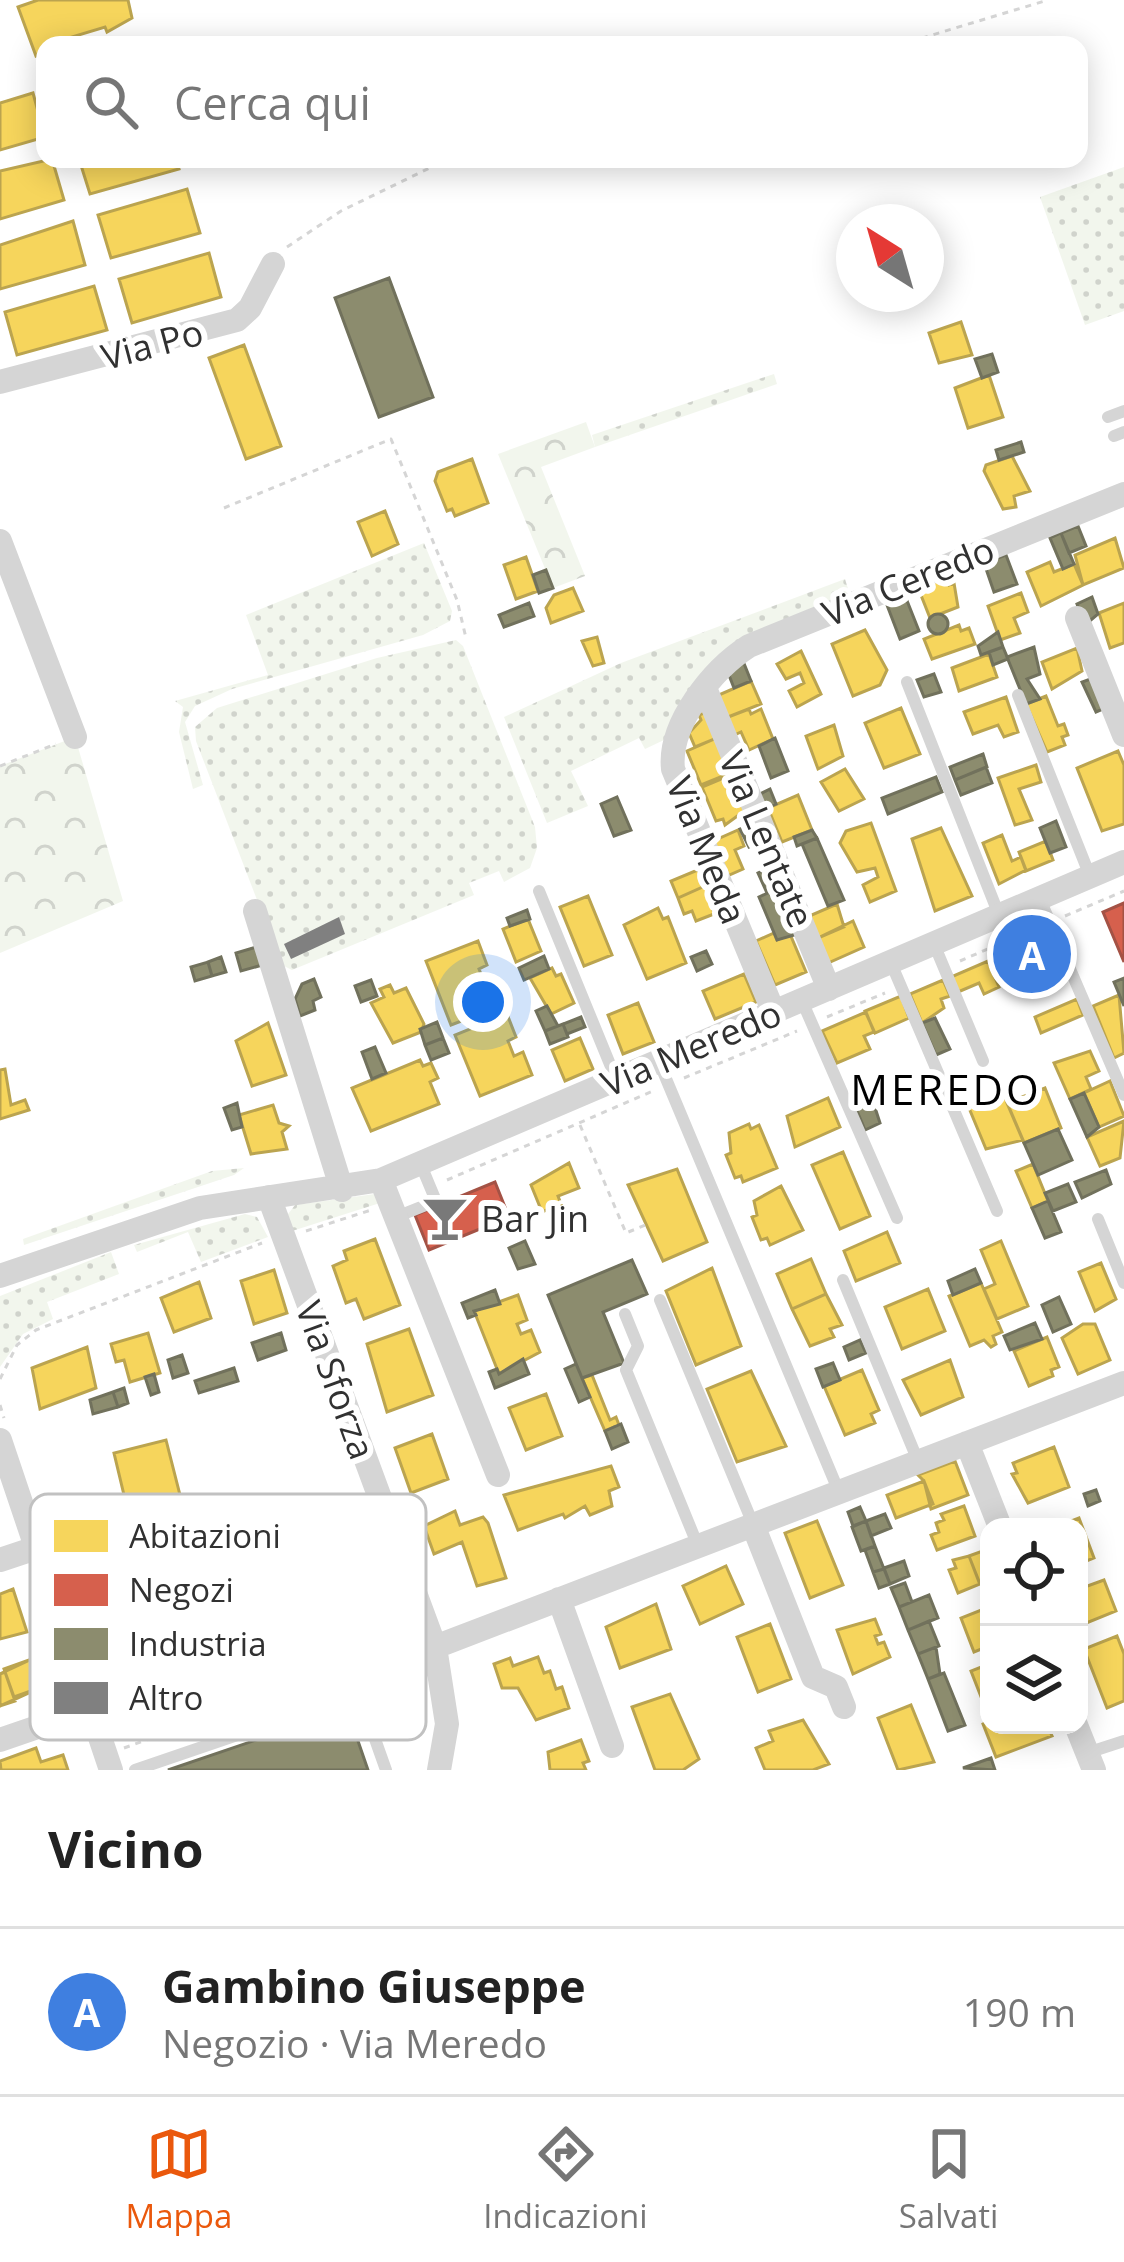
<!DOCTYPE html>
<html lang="it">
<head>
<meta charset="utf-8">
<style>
  :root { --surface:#fff; --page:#f6f6f6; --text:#222; --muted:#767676; --line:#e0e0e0; --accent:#ea580c }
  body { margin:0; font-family:"Open Sans",sans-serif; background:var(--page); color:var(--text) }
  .controls { position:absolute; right:36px; bottom:36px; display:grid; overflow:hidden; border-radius:24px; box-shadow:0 6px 30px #0003 }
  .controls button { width:108px; height:108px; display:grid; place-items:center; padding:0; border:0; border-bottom:3px solid var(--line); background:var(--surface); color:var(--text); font:60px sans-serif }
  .compass { position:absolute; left:836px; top:204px; width:108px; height:108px; border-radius:50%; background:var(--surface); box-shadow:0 6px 30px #0003; rotate:323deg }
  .you { position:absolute; left:483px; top:1002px; width:42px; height:42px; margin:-30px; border:9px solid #fff; border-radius:50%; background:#1a73e8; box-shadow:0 0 0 18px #1a73e833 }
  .badge { display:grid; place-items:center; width:78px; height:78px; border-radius:50%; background:var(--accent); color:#fff; font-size:39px; font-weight:700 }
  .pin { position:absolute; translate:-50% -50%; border:6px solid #fff; box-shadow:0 3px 12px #0006 }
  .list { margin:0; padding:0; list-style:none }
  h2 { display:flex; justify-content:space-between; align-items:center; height:156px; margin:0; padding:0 48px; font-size:51px }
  h2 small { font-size:39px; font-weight:400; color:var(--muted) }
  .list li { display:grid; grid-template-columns:78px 1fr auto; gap:36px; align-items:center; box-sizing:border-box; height:168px; padding:0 48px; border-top:3px solid var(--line) }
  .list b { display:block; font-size:45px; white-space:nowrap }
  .list p { margin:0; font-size:39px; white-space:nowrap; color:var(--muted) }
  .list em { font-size:39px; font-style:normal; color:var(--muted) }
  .icon { flex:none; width:66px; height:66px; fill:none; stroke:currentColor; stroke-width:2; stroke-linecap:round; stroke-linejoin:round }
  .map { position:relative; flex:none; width:1124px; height:1770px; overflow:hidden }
  .search { position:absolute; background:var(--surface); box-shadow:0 6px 30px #0003; left:36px; right:36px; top:36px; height:132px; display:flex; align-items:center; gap:30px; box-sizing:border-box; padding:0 42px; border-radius:24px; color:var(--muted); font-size:45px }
  .sheet { height:324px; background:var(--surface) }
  nav { display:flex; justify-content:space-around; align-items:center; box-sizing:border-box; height:168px; border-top:3px solid var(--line); background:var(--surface); font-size:33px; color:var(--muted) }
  nav a { display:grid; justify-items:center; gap:6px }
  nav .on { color:var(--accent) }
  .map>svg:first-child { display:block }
</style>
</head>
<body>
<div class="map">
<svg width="1124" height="1770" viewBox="0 0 1124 1770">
  <defs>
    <pattern id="green-dots" width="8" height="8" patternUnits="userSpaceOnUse" patternTransform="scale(3)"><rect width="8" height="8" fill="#f2f6ed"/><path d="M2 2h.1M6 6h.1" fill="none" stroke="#d0d3cc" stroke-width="1.8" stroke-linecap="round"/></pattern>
    <pattern id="forest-crowns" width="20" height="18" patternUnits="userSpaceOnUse" patternTransform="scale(3)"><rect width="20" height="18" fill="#f2f6ed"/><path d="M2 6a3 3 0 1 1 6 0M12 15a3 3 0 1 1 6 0" fill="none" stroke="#d0d3cc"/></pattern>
  </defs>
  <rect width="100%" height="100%" fill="#fff"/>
  <path fill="url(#green-dots)" d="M1124,167V311L1085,325L1040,197Z
    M774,374L777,384L595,447L592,435Z
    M424,543L452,611L450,621L423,635L232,689L195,706L185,722L203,785L193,789L179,732L183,707L175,701L268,675L246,615Z
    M845,579L849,592L767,630L664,740L645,749L639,738L571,771L588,806L547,823L504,717L621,663Z
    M456,640L463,646L535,827L537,848L530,868L504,882L499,871L469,883L474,895L292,970L282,965L196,741L195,727L217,708L377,658Z
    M244,1168L234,1175L24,1245L23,1239L212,1171Z
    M375,1194L380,1203L289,1232L285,1218L295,1205Z
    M245,1214L257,1217L268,1237L201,1262L188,1232L137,1252L134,1245Z
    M111,1252L119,1274L47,1302L53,1319L23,1334L0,1367V1296Z"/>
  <path fill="url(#forest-crowns)" d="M586,422L595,447L541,467L585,576L553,588L498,454Z
    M75,737L123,901L0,953V766Z"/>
  <path fill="#f6d55c" stroke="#bba44f" stroke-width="3" d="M38,0H128L132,18L107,32L105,27L45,45V53L36,56L18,7Z
    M33,93L45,137L0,150V103Z
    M52,159L64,200L0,219V171Z
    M79,159H176L179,169L90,194Z
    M187,189L200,233L111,258L98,215Z
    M73,221L85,265L0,289V245Z
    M209,253L221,297L132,323L119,279Z
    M94,286L107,330L17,355L5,312Z
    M961,322L972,355L939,363L929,333Z
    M244,345L281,446L246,459L209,358Z
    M989,375L1003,417L968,428L955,388Z
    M1012,456L1030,491L1014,496L1016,507L1003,509L984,471L986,465Z
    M472,459L488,503L455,516L452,509L447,511L435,481L438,472Z
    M385,511L398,544L372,556L358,522Z
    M1115,538L1124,568L1083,585L1075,555Z
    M526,557L538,591L516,599L504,565Z
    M1050,562L1054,572L1074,564L1083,585L1041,606L1027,572Z
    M945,573L949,585L954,583L958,607L930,618L917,585Z
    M573,588L583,611L551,623L546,608L554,595Z
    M1021,593L1028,612L1014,618L1020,633L1000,640L988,606Z
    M1124,603V643L1110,648L1099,613Z
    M959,625L961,631L969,628L975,644L932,659L924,639Z
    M865,630L887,670L880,685L853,696L832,644Z
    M597,637L604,663L593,666L582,641Z
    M1077,648L1082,671L1052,689L1042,662Z
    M801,651L821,694L797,707L789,691L804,683L800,673L786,679L777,664Z
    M989,654L997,677L959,691L952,668Z
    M751,681L761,704L723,719L714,697Z
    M1046,696L1058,726L1064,724L1068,735L1062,737L1065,745L1047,752L1026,704Z
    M1006,697L1018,732L1004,737L998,725L973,734L964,712Z
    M901,708L920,754L884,768L865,723Z
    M749,709L751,714L761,709L773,739L749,750L741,732L730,737L723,719Z
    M709,711L717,738L695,747L689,733L701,720L699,715Z
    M834,725L843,756L818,769L806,736Z
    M719,737L733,772L701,785L687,751Z
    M1118,751L1124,765V824L1102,831L1077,768Z
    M1036,765L1041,782L1019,789L1032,820L1015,825L998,778Z
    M845,769L864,799L839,811L821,782Z
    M733,774L747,809L725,825L723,819L716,821L702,787Z
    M798,795L812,830L782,842L768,808Z
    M871,823L896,891L870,902L863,885L878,877L875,868L857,872L840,843L846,831Z
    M941,828L972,896L935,911L912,839Z
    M738,830L744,846L735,850L743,869L727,876L711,842Z
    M1002,835L1012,861L1021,857L1026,870L999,884L983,843Z
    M1046,841L1053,860L1026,871L1019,852Z
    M700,869L707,885L678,898L671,881Z
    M707,885L714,914L696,921L692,911L684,914L678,898Z
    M588,896L612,955L584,966L560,907Z
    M837,904L844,927L818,938L807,917Z
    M658,908L663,919L668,917L686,963L647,979L624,925Z
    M528,919L541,951L516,962L503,929Z
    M853,921L864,947L828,963L818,938Z
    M774,933L777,940L790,934L806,972L775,985L756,941Z
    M478,941L487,965L479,969L485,984L493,980L503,1005L451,1025L426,961Z
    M1045,959L1057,985L1032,995L1021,969Z
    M988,961L999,987L984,994L979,983L958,992L951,977Z
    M552,968L556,976L561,974L574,1003L551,1014L530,978Z
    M744,974L756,1002L715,1019L703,991Z
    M943,980L950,996L941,999L944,1008L922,1023L910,994Z
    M390,985L394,993L406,988L424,1024L421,1032L393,1043L371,1003L384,997L380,989Z
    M1119,995L1124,1053L1114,1058L1093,1006Z
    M901,996L909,1018L875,1033L865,1011Z
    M1077,999L1083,1015L1041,1033L1035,1017Z
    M638,1003L654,1042L623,1054L608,1015Z
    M866,1012L874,1032L864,1036L870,1049L837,1063L822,1031Z
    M507,1014L516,1037L508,1041L514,1056L523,1052L532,1075L480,1096L455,1035Z
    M268,1023L286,1075L252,1086L236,1041Z
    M580,1038L593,1069L565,1081L552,1050Z
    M1090,1051L1099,1071L1086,1077L1091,1089L1070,1099L1054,1063Z
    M420,1060L423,1066L431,1063L438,1078L430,1082L439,1104L371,1131L352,1088Z
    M5,1069L11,1105L25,1100L29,1110L0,1119V1070Z
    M1110,1081L1124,1116L1099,1127L1084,1093Z
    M1045,1088L1061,1128L1024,1143L1007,1103Z
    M1003,1093L1023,1140L986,1149L969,1108Z
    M828,1098L840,1127L795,1147L787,1116Z
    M273,1105L279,1123L289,1126L282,1132L287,1149L251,1154L239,1115Z
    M1124,1121L1120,1158L1100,1166L1087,1137Z
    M749,1124L751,1129L759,1125L777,1168L743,1182L741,1176L735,1178L726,1155L731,1153L729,1133Z
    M843,1152L870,1216L840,1229L812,1165Z
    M569,1163L579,1188L558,1196L561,1204L542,1212L531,1185Z
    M1033,1164L1048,1201L1032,1208L1016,1171Z
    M677,1169L707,1242L663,1261L628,1185Z
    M781,1186L803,1230L770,1245L767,1238L761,1240L752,1217L757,1215L754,1201Z
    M887,1232L900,1263L856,1281L844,1251Z
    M375,1239L400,1305L364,1319L356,1299L346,1303L333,1266L347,1260L344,1251Z
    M1001,1241L1028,1306L997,1319L984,1289L995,1284L981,1250Z
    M811,1259L826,1294L792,1309L777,1274Z
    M1101,1263L1116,1299L1095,1311L1079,1272Z
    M712,1268L741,1346L696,1365L666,1291Z
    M274,1270L287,1313L254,1324L241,1281Z
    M199,1282L211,1318L174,1332L161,1298Z
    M981,1283L1002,1332L993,1336L996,1344L991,1347L984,1340L970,1346L949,1296Z
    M928,1289L945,1331L902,1349L885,1307Z
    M826,1294L842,1325L830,1329L834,1337L810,1346L792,1309Z
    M518,1295L527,1320L517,1324L521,1334L531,1330L540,1352L499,1374L474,1311Z
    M1083,1324H1095L1110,1360L1078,1374L1062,1338Z
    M409,1329L433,1395L387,1412L367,1344Z
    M148,1333L160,1373L130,1382L124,1360L116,1362L111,1344Z
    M1047,1337L1059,1367L1051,1370L1053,1376L1029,1386L1014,1351Z
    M87,1347L96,1388L40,1409L32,1368Z
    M950,1360L963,1397L921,1415L903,1380Z
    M862,1370L879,1410L871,1414L875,1423L845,1435L824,1386Z
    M751,1371L786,1446L737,1462L707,1389Z
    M592,1375L610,1420L616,1417L619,1425L605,1431L582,1378Z
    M546,1394L562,1436L526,1450L509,1408Z
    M432,1434L448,1479L411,1493L395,1448Z
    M166,1440L181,1499L154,1508L158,1523L141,1528L136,1514L129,1516L114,1453Z
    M1054,1447L1069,1487L1028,1503L1012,1474L1017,1473L1013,1463Z
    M955,1461L968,1495L931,1509L924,1481L918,1475Z
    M611,1466L619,1487L609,1491L612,1506L590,1515L585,1506L565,1518L563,1514L518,1530L504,1495Z
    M924,1481L933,1504L896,1518L887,1495Z
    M964,1506L975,1536L937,1550L931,1535L939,1532L936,1523L944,1520L941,1514Z
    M455,1511L460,1525L483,1517L488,1523L506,1578L477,1586L462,1542L434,1554L424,1526Z
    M1079,1518L1094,1558L1079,1564V1527H1056Z
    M817,1521L843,1585L810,1598L785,1533Z
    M988,1549L989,1578L979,1582L969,1556Z
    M969,1556L980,1584L958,1593L949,1570L956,1568L953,1560Z
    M726,1566L743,1604L700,1624L683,1586Z
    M1104,1580L1116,1611L1079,1626V1589Z
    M13,1589L27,1632L0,1639V1594Z
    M656,1604L671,1649L620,1668L606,1627Z
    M989,1607V1646L974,1652L961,1618Z
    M875,1619L881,1634L875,1636L878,1644L884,1642L890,1657L853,1674L837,1630Z
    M770,1624L791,1679L758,1692L737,1637Z
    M1117,1636L1124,1654V1701L1107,1708L1084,1649Z
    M538,1657L544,1673L550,1671L556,1689L562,1687L569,1708L536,1720L518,1688H502L494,1664L510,1658L513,1666Z
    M32,1659L42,1687L14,1697L4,1669Z
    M32,1659L42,1687L0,1706V1674Z
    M989,1664V1706L985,1707L971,1671Z
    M5,1672L15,1701L0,1706V1674Z
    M670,1694L699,1759L683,1770H655L632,1707Z
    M911,1705L934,1762L898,1770L878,1718Z
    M803,1720L829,1764L813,1770H765L756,1748L773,1741L769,1731Z
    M989,1721L1047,1725L1052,1736L996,1757L983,1724Z
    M581,1740L589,1761L583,1763L586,1770H550L548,1752Z
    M36,1748L41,1762L63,1755L68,1770H1L0,1761Z"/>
  <path fill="#d6604d" stroke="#a45245" stroke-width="3" d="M1124,903V962L1103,912Z
    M1051,934L1054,954L1021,969L1013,950Z
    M495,1182L509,1217L429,1250L415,1215Z"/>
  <path fill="#8c8c6e" stroke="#71715c" stroke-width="3" d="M389,278L433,397L379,417L335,298Z
    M992,354L998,372L982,378L975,359Z
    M1021,442L1024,452L999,460L996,450Z
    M1078,526L1086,546L1069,553L1061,533Z
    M1061,533L1074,564L1063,569L1050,538Z
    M1006,555L1017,584L994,592L984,563Z
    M546,570L553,588L539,593L533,575Z
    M904,593L919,631L900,639L885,600Z
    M1092,597L1098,614L1085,625L1077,604Z
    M529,603L534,616L504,627L499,615Z
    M928 624a10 10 0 1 1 20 0a10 10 0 1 1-20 0Z
    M998,632L1003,647L981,655L978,646Z
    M1003,647L1008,659L993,665L989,652Z
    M1034,647L1040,674L1027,679L1040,699L1026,704L1007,657Z
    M741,656L751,681L734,688L727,670Z
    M934,674L941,692L924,697L917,680Z
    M1096,677L1108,707L1096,712L1082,682Z
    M775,738L788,771L771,778L759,746Z
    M983,754L987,767L955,780L950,767Z
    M986,767L992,783L961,795L955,780Z
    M936,777L942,792L888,814L882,798Z
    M770,789L776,804L762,810L756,796Z
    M617,797L631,830L614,836L601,804Z
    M1056,821L1066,847L1050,853L1040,828Z
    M755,823L763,841L749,847L740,829Z
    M812,830L817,838L797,846L794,837Z
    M817,838L844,900L828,906L802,844Z
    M773,866L782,887L767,893L758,873Z
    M779,888L801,933L777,940L759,897Z
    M527,910L530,919L510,926L507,918Z
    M1013,943L1021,968L1014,970L1004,947Z
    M260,946L266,964L241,971L236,953Z
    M706,951L712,964L697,971L691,957Z
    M544,956L549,969L524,980L519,968Z
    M221,957L226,972L212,976L208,962Z
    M208,962L212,976L195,981L191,967Z
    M1124,978V1006L1114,982Z
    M314,979L321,997L313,1001L315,1010L300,1016L295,999L302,984Z
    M371,980L377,996L361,1002L355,986Z
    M547,1006L558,1026L545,1031L536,1011Z
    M581,1017L585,1027L567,1034L563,1024Z
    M935,1018L950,1049L936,1055L922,1023Z
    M437,1022L443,1038L425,1045L420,1029Z
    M563,1024L568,1037L550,1044L545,1031Z
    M443,1038L449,1053L431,1060L425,1045Z
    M375,1047L386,1073L372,1079L362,1052Z
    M868,1086L880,1123L865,1130L850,1094Z
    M1084,1093L1099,1127L1087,1137L1070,1099Z
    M237,1103L242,1127L232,1130L224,1108Z
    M1058,1129L1072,1160L1038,1175L1024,1143Z
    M1106,1170L1111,1184L1082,1198L1075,1182Z
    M1068,1184L1076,1202L1053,1211L1045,1193Z
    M1048,1201L1061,1232L1045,1238L1032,1208Z
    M525,1241L535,1264L518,1269L509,1248Z
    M632,1260L647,1294L603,1312L624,1363L582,1378L548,1295Z
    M975,1269L981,1283L953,1295L948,1281Z
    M495,1290L500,1304L474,1311L476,1315L468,1318L462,1303Z
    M1059,1297L1071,1324L1053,1332L1042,1305Z
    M1035,1323L1042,1339L1010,1350L1004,1336Z
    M281,1333L286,1350L258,1360L252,1343Z
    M860,1340L866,1353L849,1360L844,1347Z
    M182,1355L188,1373L173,1378L168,1360Z
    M523,1359L529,1374L495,1388L489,1372L497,1369L499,1374Z
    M833,1363L840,1380L823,1387L816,1369Z
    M576,1364L590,1397L579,1402L565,1369Z
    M234,1368L238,1381L199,1393L195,1381Z
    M154,1374L159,1392L151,1395L145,1377Z
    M124,1388L128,1403L118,1407L113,1392Z
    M113,1392L118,1407L93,1414L90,1400Z
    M621,1424L628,1442L612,1449L605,1431Z
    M1096,1490L1100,1501L1088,1506L1084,1494Z
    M860,1507L866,1521L853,1526L848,1512Z
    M885,1514L891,1528L871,1536L866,1521Z
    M866,1521L875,1546L861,1551L852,1527Z
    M875,1546L884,1569L873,1572L865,1550Z
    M904,1561L909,1576L890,1584L884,1568Z
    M884,1569L890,1584L879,1588L873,1572Z
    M905,1583L912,1602L899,1607L891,1588Z
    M929,1595L938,1618L908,1630L899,1607Z
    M929,1621L939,1646L918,1654L908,1630Z
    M936,1647L940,1674L928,1679L918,1654Z
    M944,1673L965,1725L948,1731L928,1679Z
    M347,1709L368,1770H168Z
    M991,1758L995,1770L963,1768Z"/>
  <path fill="#808080" d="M339,917L345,934L291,959L284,944Z"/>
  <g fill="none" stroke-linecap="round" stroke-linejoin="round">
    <path stroke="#d5d5d5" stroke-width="3" stroke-dasharray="6 6" stroke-linecap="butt" d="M899,45L1048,0
      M287,247L341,211L448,159
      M224,508L391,439L457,600L466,638
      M0,766L56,744
      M1065,916L1124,891
      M960,961L1034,929
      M827,1017L885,993
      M684,1078L797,1031
      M580,1125L626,1233L648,1224
      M447,1180L653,1091
      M306,1231L371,1210
      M0,1379L17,1345L36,1330L262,1243
      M0,1405L4,1418
      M124,1748L409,1646"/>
    <path stroke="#d5d5d5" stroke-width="12" d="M1108,417L1124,411
      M1114,436L1124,432
      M907,682L999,915
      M1018,695L1090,876
      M539,891L616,1079
      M1040,899L1124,1095
      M934,944L983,1061
      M891,963L997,1211
      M802,1001L897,1218
      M659,1062L839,1492
      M396,1217L436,1201L421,1165
      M1098,1219L1124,1283
      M843,1280L918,1461
      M660,1300L753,1524
      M625,1314L638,1346L626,1370L698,1546
      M79,1674L329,1585
      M359,1694L386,1770
      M1087,1753L1124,1741
      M135,1770L439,1666"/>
    <path stroke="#d5d5d5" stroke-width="24" d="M0,382L237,320L250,308L273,264
      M0,541L75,737
      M1077,618L1124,735
      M705,688L829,989
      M255,911L342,1190
      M774,1013L673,769C668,724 713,669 749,646L1124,494
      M381,1180L498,1475
      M269,1197L435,1647L447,1724L439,1770
      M0,1276L200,1208L381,1180L1124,862
      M0,1440L111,1770
      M967,1443L1000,1527
      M753,1525L813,1677L836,1687L844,1707
      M0,1560L36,1548
      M559,1599L612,1746
      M435,1647L1124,1383
      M1076,1725L1094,1770
      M0,1740L90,1709"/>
  </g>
  <defs>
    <symbol id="bar-bare" viewBox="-9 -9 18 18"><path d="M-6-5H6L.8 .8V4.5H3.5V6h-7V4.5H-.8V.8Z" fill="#797979" stroke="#fff" stroke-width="2.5" paint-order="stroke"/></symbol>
  </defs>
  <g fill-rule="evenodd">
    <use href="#bar-bare" x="412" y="1185" width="66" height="66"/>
  </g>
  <g text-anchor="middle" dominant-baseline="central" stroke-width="12" stroke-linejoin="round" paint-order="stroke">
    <g font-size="36" fill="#313131" stroke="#fff">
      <text transform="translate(152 344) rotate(-15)">Via Po</text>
      <text transform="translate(908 581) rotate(-22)">Via Ceredo</text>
      <text transform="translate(767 839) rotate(67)">Via Lentate</text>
      <text transform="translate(707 850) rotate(68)">Via Meda</text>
      <text transform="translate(691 1048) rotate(-23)">Via Meredo</text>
      <text transform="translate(336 1380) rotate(70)">Via Sforza</text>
    </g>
    <g font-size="36" fill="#313131" stroke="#fff" text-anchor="start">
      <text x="481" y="1218">Bar Jin</text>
    </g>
    <g font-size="42" letter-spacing="3" fill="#000" stroke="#fff">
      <text x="946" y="1088">MEREDO</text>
    </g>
  </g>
  <rect x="30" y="1494" width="396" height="246" rx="18" fill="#fff" stroke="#c1c1c1" stroke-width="3"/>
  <rect x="54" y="1520" width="54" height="32" fill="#f6d55c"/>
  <rect x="54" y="1574" width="54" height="32" fill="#d6604d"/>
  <rect x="54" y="1628" width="54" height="32" fill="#8c8c6e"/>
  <rect x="54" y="1682" width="54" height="32" fill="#808080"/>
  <g font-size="33" fill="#313131">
    <text x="129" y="1548">Abitazioni</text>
    <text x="129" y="1602">Negozi</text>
    <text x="129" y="1656">Industria</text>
    <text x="129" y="1710">Altro</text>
  </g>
</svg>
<div class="controls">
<button><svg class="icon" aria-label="locate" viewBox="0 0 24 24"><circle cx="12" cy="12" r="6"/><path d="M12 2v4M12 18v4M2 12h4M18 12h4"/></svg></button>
<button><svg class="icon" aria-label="layers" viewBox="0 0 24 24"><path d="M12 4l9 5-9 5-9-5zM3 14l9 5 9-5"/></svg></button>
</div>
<svg class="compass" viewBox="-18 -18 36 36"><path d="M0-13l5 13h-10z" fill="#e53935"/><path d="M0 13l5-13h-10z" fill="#767676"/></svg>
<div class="you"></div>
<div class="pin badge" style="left:1032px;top:954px;background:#3f7fe0">A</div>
<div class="search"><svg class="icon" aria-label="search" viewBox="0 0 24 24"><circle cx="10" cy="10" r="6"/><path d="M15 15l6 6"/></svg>Cerca qui</div>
</div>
<section class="sheet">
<h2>Vicino<small></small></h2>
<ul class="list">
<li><span class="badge" style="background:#3f7fe0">A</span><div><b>Gambino Giuseppe</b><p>Negozio · Via Meredo</p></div><em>190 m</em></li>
</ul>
</section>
<nav>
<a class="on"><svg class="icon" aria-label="map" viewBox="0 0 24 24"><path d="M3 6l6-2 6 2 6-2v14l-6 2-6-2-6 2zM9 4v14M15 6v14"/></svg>Mappa</a>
<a><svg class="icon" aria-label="directions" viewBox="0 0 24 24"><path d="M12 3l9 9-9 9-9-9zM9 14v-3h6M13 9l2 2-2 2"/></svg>Indicazioni</a>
<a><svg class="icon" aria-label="saved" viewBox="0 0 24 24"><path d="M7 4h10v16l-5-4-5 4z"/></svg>Salvati</a>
</nav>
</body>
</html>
